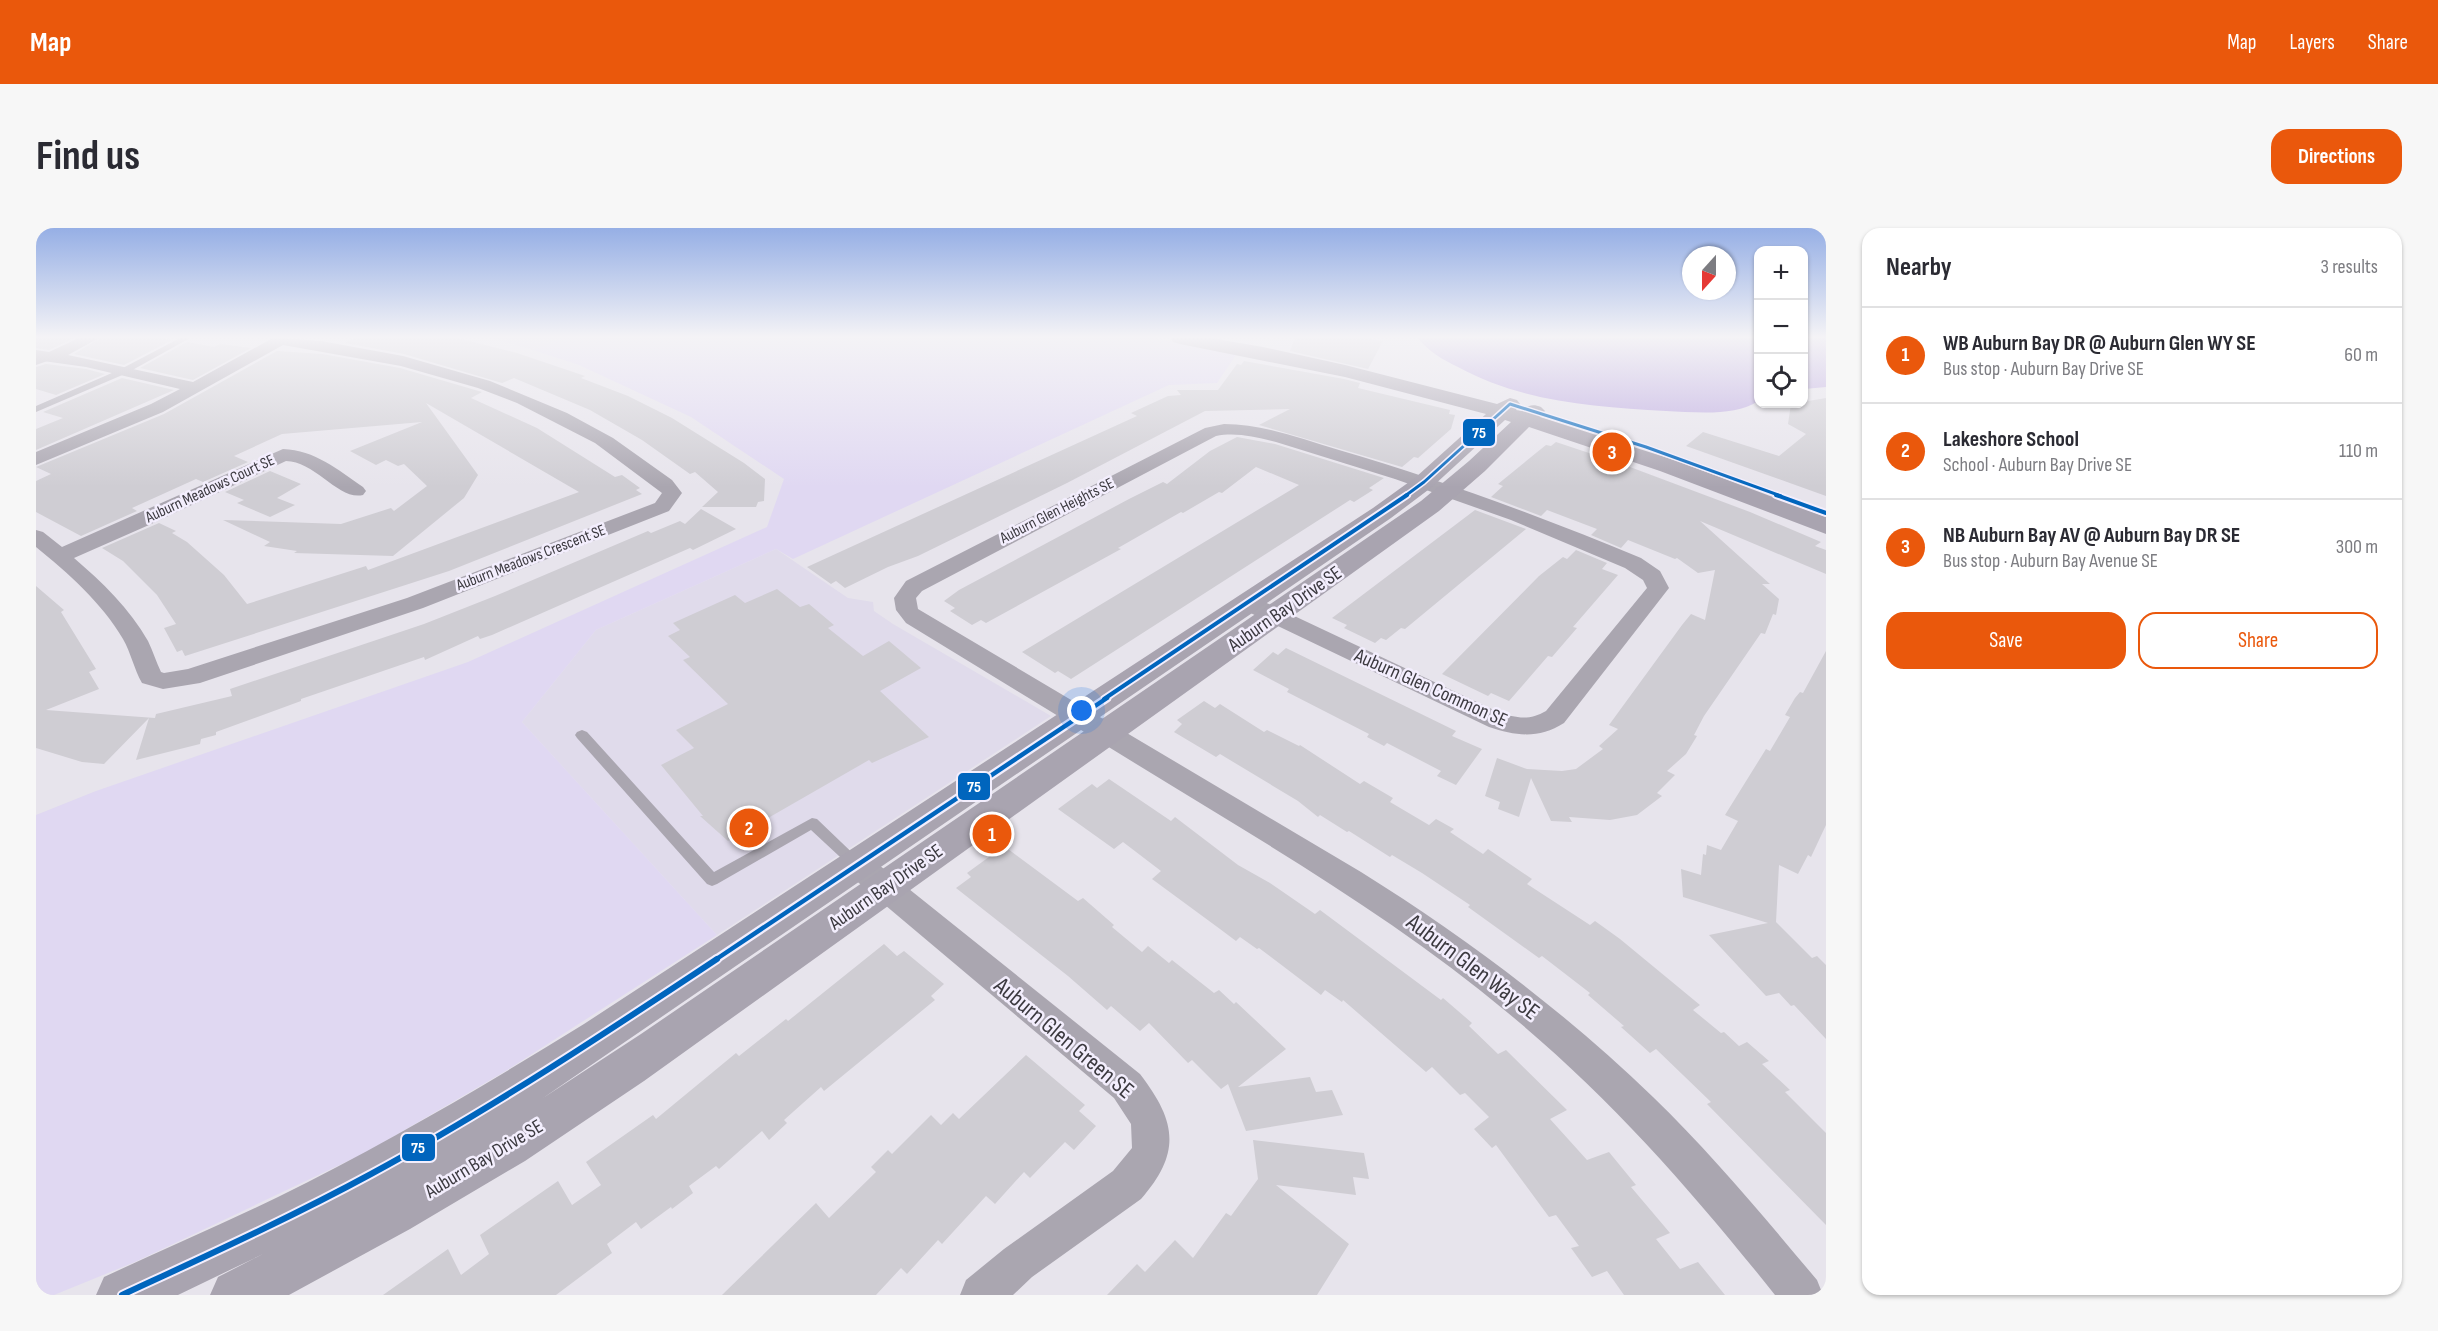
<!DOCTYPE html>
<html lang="en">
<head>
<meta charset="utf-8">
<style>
  :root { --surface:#fff; --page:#f7f7f7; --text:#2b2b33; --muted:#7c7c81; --line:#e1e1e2; --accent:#ea580c }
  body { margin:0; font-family:"Sofia Sans Condensed",sans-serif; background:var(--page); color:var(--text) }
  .controls { position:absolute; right:18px; top:18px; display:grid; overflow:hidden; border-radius:12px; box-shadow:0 2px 4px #0004 }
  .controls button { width:54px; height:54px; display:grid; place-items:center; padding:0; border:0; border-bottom:2px solid var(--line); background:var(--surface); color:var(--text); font:30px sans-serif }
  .compass { position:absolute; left:1646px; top:18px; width:54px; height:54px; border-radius:50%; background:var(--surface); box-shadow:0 2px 4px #0004; rotate:201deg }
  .you { position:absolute; left:1046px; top:483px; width:21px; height:21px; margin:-15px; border:4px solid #fff; border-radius:50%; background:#1a73e8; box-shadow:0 0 0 9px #1a73e833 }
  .badge { display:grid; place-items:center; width:39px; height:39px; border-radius:50%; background:var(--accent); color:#fff; font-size:20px; font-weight:700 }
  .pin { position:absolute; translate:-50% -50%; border:3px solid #fff; box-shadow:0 2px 6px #0006 }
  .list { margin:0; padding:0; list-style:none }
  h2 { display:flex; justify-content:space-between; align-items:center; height:78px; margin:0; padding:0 24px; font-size:26px }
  h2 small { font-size:20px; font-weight:400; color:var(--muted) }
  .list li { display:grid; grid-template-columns:39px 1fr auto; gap:18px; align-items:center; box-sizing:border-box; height:96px; padding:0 24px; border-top:2px solid var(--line) }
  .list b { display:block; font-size:22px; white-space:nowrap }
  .list p { margin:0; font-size:20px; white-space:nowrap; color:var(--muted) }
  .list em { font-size:20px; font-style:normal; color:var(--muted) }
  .actions { display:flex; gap:12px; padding:18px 24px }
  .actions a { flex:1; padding:14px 0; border:2px solid var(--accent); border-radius:18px; text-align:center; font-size:21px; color:var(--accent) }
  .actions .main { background:var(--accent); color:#fff }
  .icon { flex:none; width:33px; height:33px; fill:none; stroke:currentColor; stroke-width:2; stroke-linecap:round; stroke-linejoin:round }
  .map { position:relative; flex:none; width:1790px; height:1067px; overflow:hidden; border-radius:18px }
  header { display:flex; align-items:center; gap:36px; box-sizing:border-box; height:84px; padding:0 30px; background:var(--accent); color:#fff }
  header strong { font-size:28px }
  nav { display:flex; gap:33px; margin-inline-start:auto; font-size:21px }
  .intro { display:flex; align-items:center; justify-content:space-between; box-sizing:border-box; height:144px; padding:0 36px }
  h1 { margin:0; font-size:42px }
  .button { padding:15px 27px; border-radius:18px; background:var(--accent); color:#fff; font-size:21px; font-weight:700 }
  main { display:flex; gap:36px; padding:0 36px }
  aside { flex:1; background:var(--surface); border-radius:18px; box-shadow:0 2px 4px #0004 }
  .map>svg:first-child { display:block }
</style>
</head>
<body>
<header>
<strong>Map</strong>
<nav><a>Map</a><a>Layers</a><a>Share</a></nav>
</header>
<div class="intro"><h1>Find us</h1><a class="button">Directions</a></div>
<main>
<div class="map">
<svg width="1790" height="1067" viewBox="0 0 1790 1067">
  <rect width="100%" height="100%" fill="#e7e4ec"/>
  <path fill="#e0dbeb" d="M455,110H527L497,122Z
    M740,321L812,370L837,374L838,383L857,396L1015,488L681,707L486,494L560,402Z"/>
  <path fill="#e0d8f2" d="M527,110H1116L1202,124L1181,155L1133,157L757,331L740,321L560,402L486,494L681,707L468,844L331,924L99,1034L18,1067H0V587L60,563L432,434L731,299L748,251L655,189L543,137L497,122Z"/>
  <path fill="#bca8e0" d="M1382,110H1722V173C1699,189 1658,184 1630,183C1558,179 1486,174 1422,139C1407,132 1392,123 1382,110Z
    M1768,110H1790V159L1768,161Z"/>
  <path fill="#cfcdd3" d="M0,110H38L13,122L0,120Z
    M65,110H124L136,112L88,137L38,126Z
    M319,110H421L481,125L549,148L545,150L592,168L636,190L708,235L729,251L728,273L722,274L720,279H666L682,264L659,244L654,246L606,212L554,182L478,150L466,155L368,126L309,115Z
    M1259,110H1328L1347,113L1332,141L1254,123Z
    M151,114L178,119L184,116L215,120L157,152L104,140Z
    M241,123L286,126L364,140L446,164L435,170L501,200L579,249L586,247L604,260L600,262L606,266L413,343L149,428L146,422L141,424L128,400L140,396L121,367L87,333L66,320L123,295L140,303L136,305L151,314L188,347L211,376L330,338L332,342L543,264L390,175L442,247L428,270L357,328L258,325L261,323L228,318L234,314L187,292L305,296L355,280L358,283L391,258L368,236L362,238L350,232L340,237L314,223L386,194L246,206L198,228L212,234L167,254L160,251L96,280L101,283L45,308L0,284V253L15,246L0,239L128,186Z
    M1208,133L1308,151L1324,155L1322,160L1414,182L1413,186L1419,187L1415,201L1382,230L1378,229L1366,239L1223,197L1254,181L1169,183L1031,255L882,328L852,339L809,360L800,353L795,356L771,339L1101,188L1095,185L1132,168L1145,167L1141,162H1182L1201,136L1205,137Z
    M10,136L50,141L69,146L20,167L0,161V139Z
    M86,150L138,162L0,222V201L27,190L7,184Z
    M1790,170V268L1650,218L1667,204L1743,228L1770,206L1752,196L1755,176Z
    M1201,209L1239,216L1348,250L1333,260L1337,262L1318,274L1314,272L1035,451L1022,443L1019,445L986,424L1263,257L1220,239L1186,265L1183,264L1147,285L1145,284L1082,320L1085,321L950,395L945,392L936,397L914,383L919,380L908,373L923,362L1093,271L1127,254L1131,256L1174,223Z
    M1520,214L1586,236L1714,284L1785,314L1779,318L1790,322V346L1664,293L1734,356H1726L1743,371L1740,387L1737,386L1729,406L1725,405L1668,488L1658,507L1661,508L1650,526L1631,543L1639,547L1621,565L1626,568L1601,587L1574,592L1533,589L1536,594L1515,593L1495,550L1483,589L1462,581L1464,574L1449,568L1461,530L1491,541L1526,543L1540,541L1567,521L1563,518L1582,501L1573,497L1646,397L1655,386L1669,392L1679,342L1662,345L1641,330L1639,331L1592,312L1585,320L1555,307L1561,301L1511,282L1505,288L1455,269L1467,258L1462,256L1500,225L1510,217L1515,218Z
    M234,243L265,256L241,270L259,277L234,289L201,275L208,272L189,264Z
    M665,281L700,301L657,322L654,320L456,407L444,411L442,408L389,432L388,429L265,471V473L180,504V507L165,511L164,516L100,532L113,490L68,536L46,534L0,520V358L28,382L25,384L60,441L53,444L63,461L10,482L119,490L120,486L196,468L194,461L388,396L459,368L612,303L615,305L644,293L649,296Z
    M1439,282L1490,301L1369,401L1365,400L1350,412L1345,410L1339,415L1308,400L1311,397L1296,390Z
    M1540,322L1571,335L1566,341L1582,347L1537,399L1541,400L1516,429L1512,428L1473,473L1455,465L1452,468L1406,446L1503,348L1527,329L1531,331Z
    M741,361L764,379L773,376L798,397L792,400L827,428L853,413L885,440L844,463L893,509L836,535L833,532L692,613L664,588H667L625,537L658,520L640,502L692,476L647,432L654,429L632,408L644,402L637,395L699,367L709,375Z
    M1250,420L1420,503L1416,508L1446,521L1420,557L1401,548L1405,543L1351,515L1348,518L1331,509L1333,506L1251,464L1253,461L1217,442L1237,424L1242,427Z
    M1790,423V597L1775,629L1772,627L1762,646L1743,637L1740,694L1776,730L1781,728L1790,737V811L1758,777L1755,778L1743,765L1730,768L1673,707L1732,695L1647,669L1645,641L1665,647L1667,626L1670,627L1671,617L1685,622L1702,593L1689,587L1730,521L1734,523L1754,489L1749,487L1759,470L1764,464L1767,465Z
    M1168,473L1179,480L1184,476L1228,504L1231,502L1263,518L1264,517L1324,556L1328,553L1357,570L1354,574L1393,597L1400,591L1418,601L1414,604L1447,626L1452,621L1496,651L1491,656L1554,697L1559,693L1584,711L1664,777L1657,782L1685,805L1688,804L1703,818L1711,814L1733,833L1726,836L1754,862L1749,864L1790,905V997L1671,876L1675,874L1620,821L1614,825L1585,799L1588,798L1552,767L1554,765L1506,728L1503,730L1432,679L1434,677L1386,645L1356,627L1354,629L1313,603L1311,604L1284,587L1282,589L1262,573L1184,526L1180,529L1138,504L1146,496L1141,492Z
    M1073,551L1135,593L1139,589L1202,637L1234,655L1279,686L1284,682L1405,772L1407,770L1436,795L1433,798L1462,826L1470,822L1531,882L1514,891L1551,932L1573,924L1600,957L1595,959L1634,1005L1620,1011L1644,1041L1662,1034L1689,1067H1588L1571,1043L1556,1049L1535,1020L1543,1018L1520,987L1513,989L1460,917L1456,920L1438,901L1453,889L1429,865L1424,867L1396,839L1390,844L1307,772L1306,774L1289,762L1285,767L1223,720L1221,721L1204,709L1200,713L1184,701L1116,651L1125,643L1087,614L1078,621L1022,581L1056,556L1061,560Z
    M968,618L1042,673L1047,670L1078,697L1076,699L1106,724L1112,718L1133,735L1136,732L1178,765L1183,762L1198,776L1200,774L1250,821L1202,859L1274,849L1280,864L1296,862L1307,887L1210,903L1192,856L1185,861L1156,832L1152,835L1113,795L1104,803L1075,778L1071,782L1032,748L920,660L935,649L931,645Z
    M848,716L861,728L868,723L908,756L895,768L899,772L788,863L785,859L748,892L751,895L733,912L726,903L683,941L680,938L653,958L657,965L636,981L635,979L605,1001L600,994L571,1016L576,1025L520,1067H347L412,1021L425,1047L453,1026L444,1007L522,953L536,977L565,957L550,934L617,887L620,891L700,825L703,828L750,791L752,793Z
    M990,827L1049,877L1043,883L1060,898L1038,922L1029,914L994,950L988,944L959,976L950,968L906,1016L902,1012L871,1046L865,1040L840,1067H686L780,975L793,990L840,944L835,939L852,922L856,926L895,887L905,897L917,885L923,891Z
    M1217,912L1328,925L1333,951L1317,949L1320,967L1240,957L1313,1016L1281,1067H1071L1101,1036L1109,1044L1139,1012L1157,1030L1190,985L1195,988L1222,951Z"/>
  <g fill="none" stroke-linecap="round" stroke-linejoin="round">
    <path fill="#aaa6b0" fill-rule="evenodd" d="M144,110H154L91,145L0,184V178L85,141Z
      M17,126L21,128L20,130L0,137V132Z
      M546,502L551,504L678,644L776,590L781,591L829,637L827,641L822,643L817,641L775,602L681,656L676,658L671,656L541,510L539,507L541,504Z"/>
    <path fill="#aaa6b0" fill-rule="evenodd" d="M43,110H63L32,127L157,154L237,110L285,113L367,128L454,153L531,185L577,210L636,252L646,265L633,283L387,380L164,455L127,461L106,455C98,441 95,425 87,411C66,375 32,345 0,319V302L7,304L26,319L247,221C279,222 302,242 327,259L330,263L327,267C303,273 279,233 250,233L113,297L38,330C66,354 94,381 112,413C117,423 120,434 125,444L128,445L152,441L371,370L619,275L626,265L559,215L481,175L442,160L365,138L247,117L127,184L0,237V224L115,176L144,161L50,139L0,132V122L13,124Z
      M1188,196C1228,196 1265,211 1303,222C1406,252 1506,289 1605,330L1624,343L1633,360L1528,495C1503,511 1480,508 1453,499L1204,380L1201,375L1204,370L1212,368L1220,370L1462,484C1480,490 1493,493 1510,483L1611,360L1607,352L1589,340L1475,292L1359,251L1240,214C1220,209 1200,204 1180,208L886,363L880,370L882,381L1325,644C1429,709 1528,783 1617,869C1676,926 1728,989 1781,1052L1787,1067H1739C1658,965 1573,868 1472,785C1378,706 1274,642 1169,578C1069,517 970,456 870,395L860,382L858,370L870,353L1169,200Z
      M822,625L833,629L1104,846C1140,893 1146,924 1105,971L996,1049L977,1067H924L930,1052L968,1021L1077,943L1096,920L1095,896L1078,870L811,645L807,637L811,629Z"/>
    <path fill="#a9a4b0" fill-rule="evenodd" d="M1135,110H1174L1227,119L1309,137L1461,176L1474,170L1481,172L1484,176L1480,182L1486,183C1492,177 1497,176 1505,179L1509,183L1504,189L1641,233L1790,289V306L1624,243L1493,199L1449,243L1403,283L608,853L489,933L374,1001L253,1067H174L182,1049L227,1026L142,1067H60L68,1049C126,1022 185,997 242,969C347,917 448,858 548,796L1337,280L1380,249L1450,186L1309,149L1144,116L1137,114ZM1469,192L1475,194L1433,233L1385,273L605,806L507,870L1355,290L1396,259Z"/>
    <defs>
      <path id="bus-1-far3" d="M1369,268L1388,254L1474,176L1610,219L1745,268"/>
      <path id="bus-1-far2" d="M1740,267L1790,285
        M1068,471L1371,267"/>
      <path id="bus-1-far1" d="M679,732L1071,470"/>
      <path id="bus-1" d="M86,1067C170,1028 254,990 335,946C455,881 568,806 681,731"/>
    </defs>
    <use href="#bus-1-far3" stroke="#f3eefd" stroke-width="6"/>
    <use href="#bus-1-far2" stroke="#f3eefd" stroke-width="8"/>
    <use href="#bus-1-far1" stroke="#f3eefd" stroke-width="9"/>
    <use href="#bus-1" stroke="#f3eefd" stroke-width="10"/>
    <use href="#bus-1-far3" stroke="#0065bd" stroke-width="3"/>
    <use href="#bus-1-far2" stroke="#0065bd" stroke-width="4"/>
    <use href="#bus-1-far1" stroke="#0065bd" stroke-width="4.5"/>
    <use href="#bus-1" stroke="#0065bd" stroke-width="6"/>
  </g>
  <linearGradient id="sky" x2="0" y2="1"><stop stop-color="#96afe5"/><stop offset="0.42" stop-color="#f4f3f6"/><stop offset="1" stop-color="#f4f3f6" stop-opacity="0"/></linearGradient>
  <rect width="1790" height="259" fill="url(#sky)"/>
  <g text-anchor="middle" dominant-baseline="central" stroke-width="5" stroke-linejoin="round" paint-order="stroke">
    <g font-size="16" fill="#3c3a40" stroke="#f3eefd">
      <text transform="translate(174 261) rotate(-25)">Auburn Meadows Court SE</text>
      <text transform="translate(1021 283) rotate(-27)">Auburn Glen Heights SE</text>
      <text transform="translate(495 330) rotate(-21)">Auburn Meadows Crescent SE</text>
    </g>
    <g font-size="20" fill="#3c3a40" stroke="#f3eefd">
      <text transform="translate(1249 381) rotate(-35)">Auburn Bay Drive SE</text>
      <text transform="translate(1395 460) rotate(24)">Auburn Glen Common SE</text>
      <text transform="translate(850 659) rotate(-35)">Auburn Bay Drive SE</text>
      <text transform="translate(448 931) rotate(-31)">Auburn Bay Drive SE</text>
    </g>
    <g font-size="24" fill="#3c3a40" stroke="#f3eefd">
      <text transform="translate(1437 739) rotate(37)">Auburn Glen Way SE</text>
      <text transform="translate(1028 810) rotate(40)">Auburn Glen Green SE</text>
    </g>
  </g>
  <g stroke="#f3eefd" stroke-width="2">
    <rect x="1426" y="190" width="34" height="29" rx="6" fill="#0065bd"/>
    <rect x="921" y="544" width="34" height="29" rx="6" fill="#0065bd"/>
    <rect x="365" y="905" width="35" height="29" rx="6" fill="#0065bd"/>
  </g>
  <g font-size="16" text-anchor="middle" font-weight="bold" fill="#fff">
    <text x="1443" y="210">75</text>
    <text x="938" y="564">75</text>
    <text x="382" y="925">75</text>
  </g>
</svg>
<div class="controls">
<button>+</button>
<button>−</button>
<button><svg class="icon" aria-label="locate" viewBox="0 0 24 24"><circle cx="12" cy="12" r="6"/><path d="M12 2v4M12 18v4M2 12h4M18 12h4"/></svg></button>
</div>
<svg class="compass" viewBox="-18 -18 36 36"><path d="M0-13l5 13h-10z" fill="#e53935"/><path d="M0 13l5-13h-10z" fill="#7c7c81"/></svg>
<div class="you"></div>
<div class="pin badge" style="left:956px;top:606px">1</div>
<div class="pin badge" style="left:713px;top:600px">2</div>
<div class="pin badge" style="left:1576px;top:224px">3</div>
</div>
<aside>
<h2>Nearby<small>3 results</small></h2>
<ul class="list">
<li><span class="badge">1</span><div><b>WB Auburn Bay DR @ Auburn Glen WY SE</b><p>Bus stop · Auburn Bay Drive SE</p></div><em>60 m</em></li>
<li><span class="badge">2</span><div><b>Lakeshore School</b><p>School · Auburn Bay Drive SE</p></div><em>110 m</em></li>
<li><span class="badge">3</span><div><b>NB Auburn Bay AV @ Auburn Bay DR SE</b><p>Bus stop · Auburn Bay Avenue SE</p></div><em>300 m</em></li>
</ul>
<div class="actions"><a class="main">Save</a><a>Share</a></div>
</aside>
</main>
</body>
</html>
